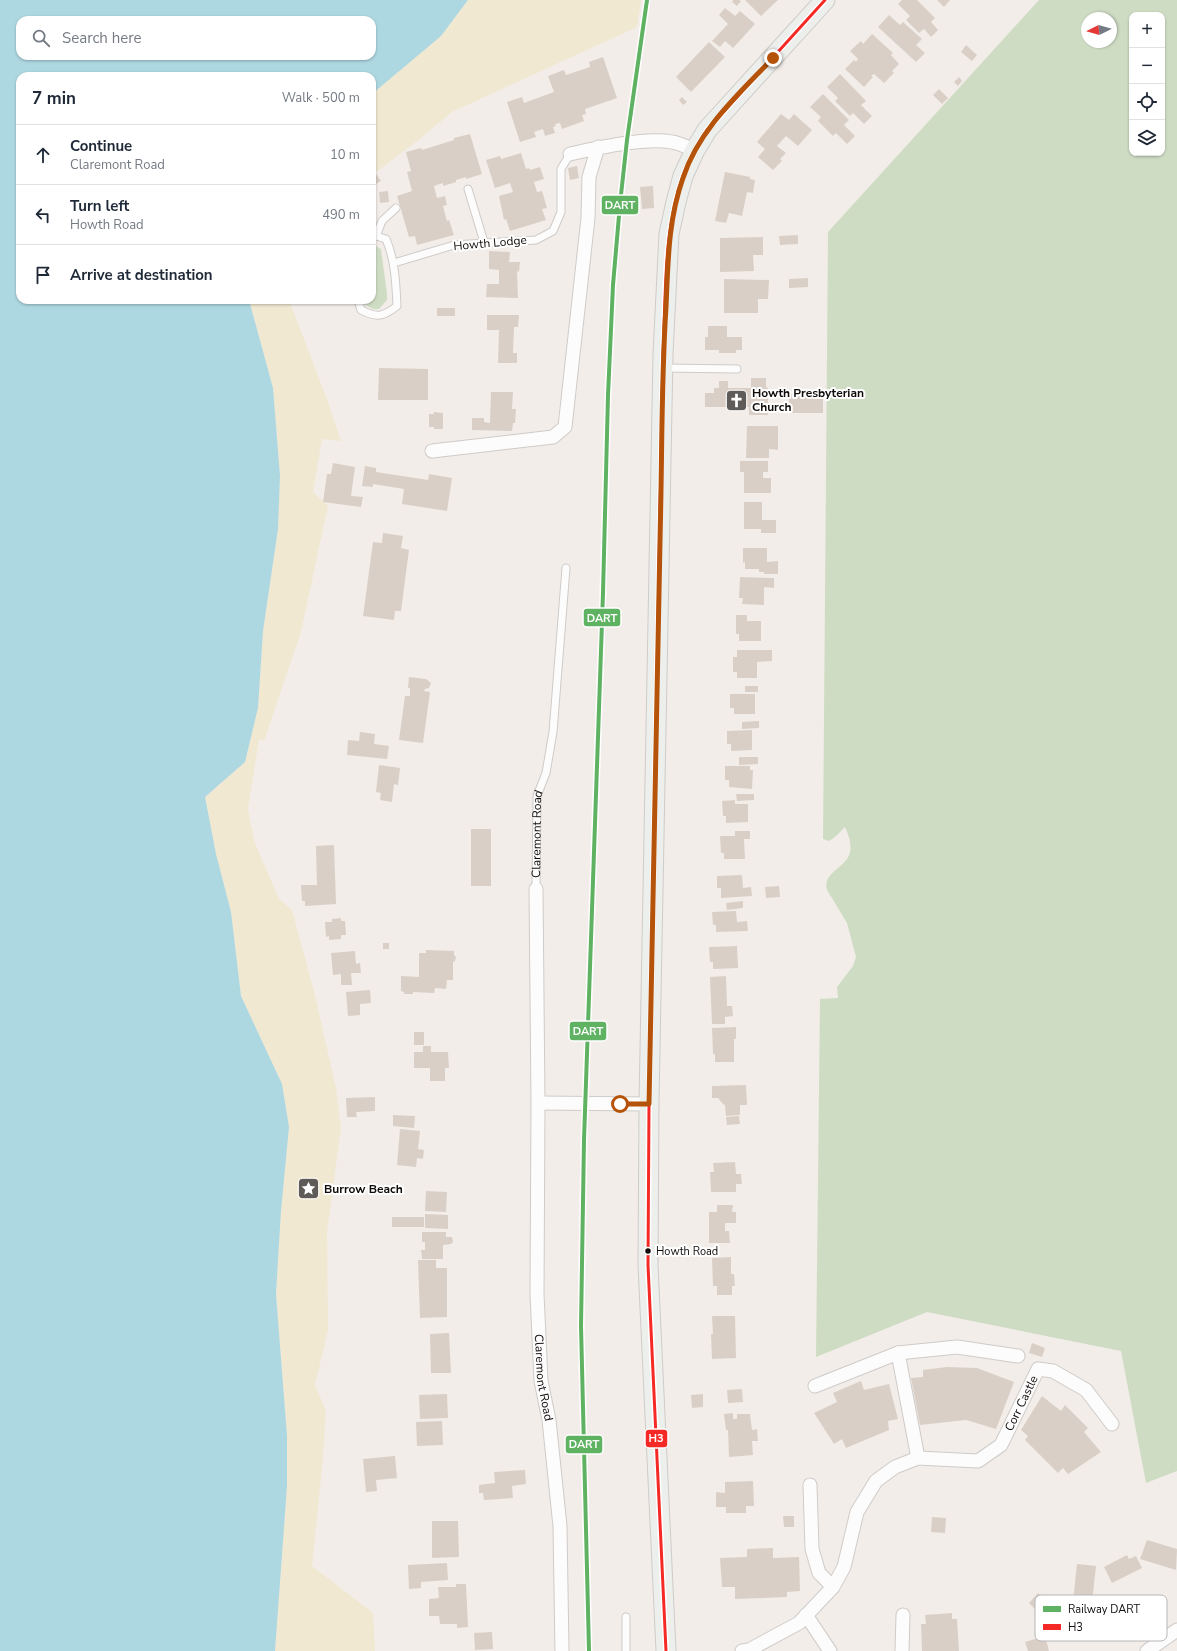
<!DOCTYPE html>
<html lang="en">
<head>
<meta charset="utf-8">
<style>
  :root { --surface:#fff; --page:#f6f6f7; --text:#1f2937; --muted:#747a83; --line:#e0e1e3 }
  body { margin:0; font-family:"Nunito Sans",sans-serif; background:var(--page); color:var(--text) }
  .controls { position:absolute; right:12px; top:12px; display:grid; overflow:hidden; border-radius:8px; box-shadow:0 1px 3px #0004 }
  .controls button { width:36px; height:36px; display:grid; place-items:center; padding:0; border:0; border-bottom:1px solid var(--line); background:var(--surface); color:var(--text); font:20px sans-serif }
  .compass { position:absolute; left:1081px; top:12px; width:36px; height:36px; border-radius:50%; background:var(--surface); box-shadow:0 1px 3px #0004; rotate:265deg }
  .stop { position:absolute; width:12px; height:12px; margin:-9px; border:3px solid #b45309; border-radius:50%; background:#fff }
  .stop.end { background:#b45309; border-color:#fff; box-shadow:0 1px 4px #0008 }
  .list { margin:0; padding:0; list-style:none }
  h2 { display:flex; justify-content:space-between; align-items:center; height:52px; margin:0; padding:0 16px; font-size:17px }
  h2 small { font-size:13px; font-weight:400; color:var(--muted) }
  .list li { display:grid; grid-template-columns:26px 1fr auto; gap:12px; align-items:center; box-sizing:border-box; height:60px; padding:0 16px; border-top:1px solid var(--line) }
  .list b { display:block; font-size:15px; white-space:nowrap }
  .list p { margin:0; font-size:13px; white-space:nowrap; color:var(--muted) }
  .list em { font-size:13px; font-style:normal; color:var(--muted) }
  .icon { flex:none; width:22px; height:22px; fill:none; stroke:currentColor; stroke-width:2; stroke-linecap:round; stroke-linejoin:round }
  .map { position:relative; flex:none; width:1177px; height:1651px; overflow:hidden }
  .search { position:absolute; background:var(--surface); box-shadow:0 1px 3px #0004; left:16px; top:16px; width:360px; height:44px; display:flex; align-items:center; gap:10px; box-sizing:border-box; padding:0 14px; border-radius:12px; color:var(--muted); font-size:15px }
  .panel { position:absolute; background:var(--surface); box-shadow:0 1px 3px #0004; left:16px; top:72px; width:360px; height:232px; border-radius:12px }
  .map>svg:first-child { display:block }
</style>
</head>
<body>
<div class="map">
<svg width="1177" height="1651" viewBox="0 0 1177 1651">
  <rect width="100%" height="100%" fill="#f2ede8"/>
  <path fill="#cfdcc4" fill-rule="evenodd" d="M1039,0H1177V1471L1146,1483L1121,1351L927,1312L816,1357L820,999L838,998L837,987L853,966L856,957L847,923L827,890C822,872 847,868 850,852C852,844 848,834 845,827L835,837L829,841L823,839L828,232ZM1132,15H1162V153H1132ZM1087,18H1111V42H1087Z
    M372,244L381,249L387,294V300L379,309H373L364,304L363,300H372Z"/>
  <path fill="#f0e8d1" d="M468,0H641L637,27L452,112L421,138L372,175V94L441,36Z
    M249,300H289L328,402L341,441L322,439L313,492L328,506L301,632L264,741L259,739L248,809L254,841L279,899L292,910L314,991L336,1088L341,1128L327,1232L328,1330L315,1385L326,1411L322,1468L312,1566L373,1613L375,1651H275L287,1486V1436L276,1294L281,1211L289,1127L282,1084L241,996L231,912L216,854L205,797L245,762L258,708L263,631L278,529L280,476L273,388Z"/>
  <path fill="#add7e1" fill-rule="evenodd" d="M0,0H468L441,36L372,94V76H20V300H249L273,388L280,476L278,529L263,631L258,708L245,762L205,797L216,854L231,912L241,996L282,1084L289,1127L281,1211L276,1294L287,1436V1486L275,1651H0ZM20,20H372V56H20Z"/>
  <path fill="#dacfc6" d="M733,0H739L741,1L737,6L732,2Z
    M745,0H778L761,16Z
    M902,0H917L935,18L931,22L938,30L931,37L924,29L919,33L906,20L910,16L898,4Z
    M937,0H950L944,7Z
    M725,8L735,16L740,11L755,24L733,48L725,41L720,47L712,41L728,24L719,15Z
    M889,15L900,25L903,22L922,39L916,45L925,53L916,62L878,27Z
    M872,34L893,53L891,55L899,64L892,71L894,73L884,83L874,74L871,76L873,77L864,87L845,69L854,60L856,62L858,59L850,51L861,41L863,44Z
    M709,42L725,57L691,92L676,77Z
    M966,45L977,55L972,61L961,52Z
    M603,57L617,98L585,109L586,114L582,115L584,121L562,129L560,123L555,124L556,126L553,127L555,133L545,136L543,129L534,132L536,137L520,142L507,102L522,97L524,103L554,92L548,76L564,70L566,75L590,67L589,62Z
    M840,74L866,101L861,105L872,116L864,124L853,113L850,116L835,101L838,98L827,87Z
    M959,77L962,81L958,86L954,82Z
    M939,89L948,98L942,104L933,95Z
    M823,94L849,120L844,125L855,136L847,144L836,133L833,136L818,121L821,117L810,107Z
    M682,97L687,102L683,105L679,100Z
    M781,114L789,120L794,114L812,130L798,146L786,136L777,146L786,153L780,159L782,161L773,170L758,157L765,149L757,142Z
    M470,134L482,174L466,179V177L456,180V182L443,186V183L434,186L437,198L445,196L447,205L443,206L447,221L449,220L454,235L417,245L415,236L409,237L397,196L412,191L407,172L411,171L406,152L421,148L422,150L454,140V138Z
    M521,153L526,169L529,168L530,170L540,167L544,179L534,182L537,192L542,191L547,208L542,209L546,220L510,231L506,219L504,220L499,196L513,192L510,183L495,188L486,160L500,156L501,159Z
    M577,166L579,178L570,180L568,168Z
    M725,172L750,177V179L755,180L753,193L747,192L742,216L729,213L726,223L715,221Z
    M376,174L381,181L374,185L372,182V176Z
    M653,186L654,208L642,209L640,187Z
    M372,191H373L376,207H372Z
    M388,191L389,202L380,203L379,192Z
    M798,235V244L780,245L779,236Z
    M763,237V255H753L754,271L720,272V238Z
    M489,251L510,252L509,262H520L519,272L517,271L518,298L486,297L487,284H499V270L489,269Z
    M808,278V287L789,288V279Z
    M724,279L769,280L768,299H758V313H724Z
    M437,308H455V316H437Z
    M487,315H519L518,327H514L513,353H517V363H498L499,330H487Z
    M708,326H727V337H742V350H736V353H719V350H705V337H708Z
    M379,368L428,369V400H378Z
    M751,378H766V388L768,387V415H749V407H705V393H714V388H719V381H728V388H751Z
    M491,392H513L512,409H516L515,423H513L512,431L472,430V418H484V422L490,423Z
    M789,394H823V413H789Z
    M434,412L443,413V429H434V427H429V414H434Z
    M747,426H778V450L769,449V458H746Z
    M740,461H768V472H763V478H771V493H744V472H740Z
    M333,463L355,467L351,496L363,497L361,507L323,502L327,474H331Z
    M365,466L376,468V472L428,480L429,474L452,478L447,511L402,504L404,489L373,484V487L362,486Z
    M744,502H762V520H776V533H761V529H744Z
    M383,533L403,536L401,548L409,550L401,611H395L394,620L363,616L373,542L382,543Z
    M743,548H767V562L778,561V574H764V572H759V569H745V562L743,563Z
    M740,577L774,578V588L764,587V605L742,604L743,598H739Z
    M736,615H747V621H761V641H739V634H736Z
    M737,650H772V661L757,662V678H737V672H733V657H737Z
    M409,677L426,679L431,683L429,688L425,689L424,691L430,692L423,743L399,740L405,696H410V688H408Z
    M745,686H758V692H745Z
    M730,694H755V714H734V708H730Z
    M759,721V728L742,729V722Z
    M752,730V750L731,751V744H727V731Z
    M360,732L375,734L374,744L389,746L387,759L347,755L348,740L359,741Z
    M739,757H758V764L739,765Z
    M379,765L400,768L398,785L394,784L392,802L380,800L381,793L376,792Z
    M725,766H750V770H753L752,789L729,787V780H725Z
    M736,794H754V800L737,801Z
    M735,800V804H748V822L726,823V816H723L722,801Z
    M471,829H491V886H471Z
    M735,831H750V839H744L745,859H724V853H721L720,836H735Z
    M334,845L336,904L305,906V901H302L301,885H317L316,846Z
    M742,875L743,888L751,887L752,896L721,898V888H717V876Z
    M779,886L780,897L766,898L765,887Z
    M743,901V908L727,910L726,903Z
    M736,911L737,922L747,921L748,931L716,932V925H713L712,912Z
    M341,918V921H345L346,935H341V939L329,940V936L326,937L325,922H332V919Z
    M383,943H389V949H383Z
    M737,946L738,968L713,969V962H710L709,947Z
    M426,950L454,951V955L456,957L455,961L453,962V980H447L446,989L435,988L434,993L413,992V994H404V992L401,991V976L419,977V953H426Z
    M355,951L356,964L360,963L361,973H351L352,985H341V974L333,975L331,953Z
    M726,976L727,1006H732L733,1016L725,1017V1024H712L710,977Z
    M370,990L371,1003L360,1004V1015L348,1016L346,992Z
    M736,1027V1039H734V1062H715V1054H713L712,1028Z
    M414,1032H424V1045H414Z
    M423,1046H431V1052H448L449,1068H445V1081H430V1068H414V1052H423Z
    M746,1085L747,1105H740V1115L726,1116L725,1105L723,1104L718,1098H712V1086Z
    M375,1097V1111L356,1112L357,1117H347L346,1098Z
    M393,1115L415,1116L414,1128L393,1126Z
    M739,1116L740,1124L727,1125L726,1117Z
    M400,1129L420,1131L418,1149L424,1150L423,1159L417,1158L416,1167L397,1165Z
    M735,1162L736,1174H741L742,1184H736V1192H711L710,1172H714L713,1163Z
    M426,1191L447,1192L446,1212L425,1211Z
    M717,1205H733L732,1212H736V1223H725V1231H729L730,1243H709V1212H717Z
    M425,1214L448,1215V1229L425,1228Z
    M392,1217H424V1227H392Z
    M422,1232H446V1237H452L453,1242L451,1244L443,1245V1259H422L421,1250H425V1242H422Z
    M731,1257V1274H734L735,1286H732V1295H717V1286H713L712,1258Z
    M418,1260H436V1268H447V1317L420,1318Z
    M712,1316H735L736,1358L712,1359L711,1334H713Z
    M449,1333L451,1373H431L430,1334Z
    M1032,1343L1045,1348L1042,1357L1029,1353Z
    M947,1367L977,1368L1014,1382L996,1429L966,1420L920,1425L911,1378L923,1377V1370Z
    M861,1381L864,1390L889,1384L898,1419L888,1421L889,1430L846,1448L842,1439L834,1444L814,1413L837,1402L833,1393Z
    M742,1389L743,1402L728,1403L727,1390Z
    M447,1394L448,1418L420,1419L419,1395Z
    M703,1394V1407L692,1408L691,1395Z
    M1042,1396L1061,1411L1065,1405L1088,1428L1084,1432L1101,1452L1068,1474L1063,1468L1058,1473L1025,1440L1028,1436L1021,1430Z
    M733,1413V1419H737V1414H750L752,1430L757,1429L758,1441H752L753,1455L729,1457L728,1430H726L724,1414Z
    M442,1421L443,1445L417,1446L416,1422Z
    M395,1456L397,1478L376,1480L377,1491L366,1492L363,1459Z
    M525,1470L526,1484L512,1486L513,1498L484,1500L483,1493H479V1485L495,1483L494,1472Z
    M753,1481L754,1506H746V1513H726V1507H716V1492L725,1493V1482Z
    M783,1516H794V1527H784Z
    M932,1517L946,1518L945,1533L931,1532Z
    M432,1521H458L459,1557L432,1558Z
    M1147,1540L1177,1549L1176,1570L1140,1559Z
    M773,1548V1558L799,1557L800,1591L787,1592V1597L735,1599V1587H722L720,1558L747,1557V1549Z
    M1127,1555L1129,1559L1136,1556L1142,1568L1112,1583L1104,1567Z
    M447,1563L448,1580L421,1582V1588L409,1589L408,1565Z
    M1077,1564L1096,1566L1092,1603L1073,1601Z
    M456,1584H466L468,1627L457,1628V1624H440L439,1616H429V1599L439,1598L438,1587H456Z
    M1038,1593L1053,1607L1058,1601L1062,1605L1067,1600L1079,1612L1074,1617L1071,1615L1054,1634L1040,1621L1043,1617L1029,1603Z
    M952,1613V1619H957L959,1651H922L921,1624H926L925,1615Z
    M492,1632L493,1649L475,1650L474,1633Z
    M1045,1636L1049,1651H1028L1025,1642Z"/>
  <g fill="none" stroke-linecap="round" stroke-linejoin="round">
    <defs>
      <g id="service">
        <path d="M468,189L484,242"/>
        <path d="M376,236L382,221L396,208"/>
        <path d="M394,263L454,245L536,240L553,231L561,212V169L570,154"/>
        <path d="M358,300L361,310C377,318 383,317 397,306C396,283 395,260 386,239L376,236H372"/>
        <path d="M663,368L737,369"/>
        <path id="s1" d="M536,889L537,796L546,773L553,732L566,568"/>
        <path d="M626,1617V1651"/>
      </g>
      <g id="minor">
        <path d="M570,154C597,148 645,137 672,142C680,143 688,148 695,150"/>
        <path d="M432,451L553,437L565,427L588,218L589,177L598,147"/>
        <path id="s2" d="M536,889L538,1103L537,1294L541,1381L549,1420L560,1526L562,1651"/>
        <path d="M538,1103L649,1104"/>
        <path d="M898,1353L918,1458"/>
        <path d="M815,1386L898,1353L957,1347L1018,1356"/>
        <path d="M810,1485L812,1549L819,1573L833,1587"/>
        <path d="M806,1615L830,1651"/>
        <path id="s3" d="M742,1651L749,1650L799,1623L833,1587L844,1567L857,1512L876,1481L895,1467L918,1458L978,1461L1001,1445L1038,1369L1053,1371L1086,1390L1112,1424"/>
        <path d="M902,1651L903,1615"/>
        <path d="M1147,1651L1177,1630"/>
      </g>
      <path id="secondary" d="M666,1651L648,1265L649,1104L663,354L669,234L676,202L683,176L695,150L707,130L825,0"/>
    </defs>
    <use href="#service" stroke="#cfcbc8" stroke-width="9"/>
    <use href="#minor" stroke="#cfcbc8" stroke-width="15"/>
    <use href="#secondary" stroke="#cfcbc8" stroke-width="21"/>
    <use href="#service" stroke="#fdfcfc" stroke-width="7"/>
    <use href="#minor" stroke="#fdfcfc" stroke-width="13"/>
    <use href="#secondary" stroke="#edefed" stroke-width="19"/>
    <defs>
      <path id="bus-1" d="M666,1651L648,1265L649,1104L663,354C666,296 663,231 683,176C689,160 698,145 707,130L825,0"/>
    </defs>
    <use href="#bus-1" stroke="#fff" stroke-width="6"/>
    <use href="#bus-1" stroke="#f52a26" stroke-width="3"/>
    <defs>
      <path id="rail-1" d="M589,1651L581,1326L584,1140L603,593L608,395L613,285L620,204L627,140L647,0"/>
    </defs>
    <use href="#rail-1" stroke="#fff" stroke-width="7"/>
    <use href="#rail-1" stroke="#5fb261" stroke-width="4"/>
  </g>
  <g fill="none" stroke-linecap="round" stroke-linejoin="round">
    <path stroke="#b45309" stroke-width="5" d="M620,1104H649C653,900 657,696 661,491C662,430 662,368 666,307C668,263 668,220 683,178C699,129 739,94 773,58"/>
  </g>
  <defs>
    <symbol id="church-square" viewBox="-11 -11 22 22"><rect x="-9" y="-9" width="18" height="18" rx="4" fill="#5e5b58" stroke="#fff"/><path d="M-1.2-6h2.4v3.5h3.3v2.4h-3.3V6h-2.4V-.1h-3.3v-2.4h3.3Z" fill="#fff"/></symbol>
    <symbol id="sight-square" viewBox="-11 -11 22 22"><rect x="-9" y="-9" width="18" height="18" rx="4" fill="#5e5b58" stroke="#fff"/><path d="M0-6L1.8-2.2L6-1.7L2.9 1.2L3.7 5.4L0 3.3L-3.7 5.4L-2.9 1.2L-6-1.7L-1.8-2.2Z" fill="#fff"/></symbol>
  </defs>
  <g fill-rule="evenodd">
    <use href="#church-square" x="724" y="388" width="25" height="25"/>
    <use href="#sight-square" x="296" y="1176" width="25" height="25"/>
  </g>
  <circle fill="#0f0c0a" stroke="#fff" stroke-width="1.5" cx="648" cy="1251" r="3.5"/>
  <g text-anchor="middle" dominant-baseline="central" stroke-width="4" stroke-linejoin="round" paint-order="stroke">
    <g font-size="11" fill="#0f0c0a" stroke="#fff" text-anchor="start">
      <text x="656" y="1251">Howth Road</text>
    </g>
    <g font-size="12" fill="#0f0c0a" stroke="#fff">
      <text transform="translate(490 243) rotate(-5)">Howth Lodge</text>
      <text stroke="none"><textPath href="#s1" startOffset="55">Claremont Road</textPath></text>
      <text stroke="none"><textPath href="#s2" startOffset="489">Claremont Road</textPath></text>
      <text stroke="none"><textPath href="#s3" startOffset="412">Corr Castle</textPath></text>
    </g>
    <g font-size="12" font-weight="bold" fill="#0f0c0a" stroke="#fff" text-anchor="start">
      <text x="752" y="393">Howth Presbyterian<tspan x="752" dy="14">Church</tspan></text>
      <text x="324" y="1189">Burrow Beach</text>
    </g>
  </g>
  <rect x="1035" y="1595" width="132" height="46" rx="6" fill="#fff" stroke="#b7b6b6" stroke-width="1"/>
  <rect x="1043" y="1606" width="18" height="6" fill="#5fb261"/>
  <rect x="1043" y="1624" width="18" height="6" fill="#f52a26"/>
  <g font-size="11" fill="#0f0c0a">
    <text x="1068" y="1613">Railway DART</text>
    <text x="1068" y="1631">H3</text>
  </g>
  <g stroke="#fff" stroke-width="1.5">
    <rect x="601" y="195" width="38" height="20" rx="4" fill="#5fb261"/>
    <rect x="583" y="608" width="38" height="19" rx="4" fill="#5fb261"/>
    <rect x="569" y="1021" width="38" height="20" rx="4" fill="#5fb261"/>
    <rect x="645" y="1429" width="23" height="19" rx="4" fill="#f52a26"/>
    <rect x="565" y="1435" width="38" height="19" rx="4" fill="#5fb261"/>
  </g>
  <g font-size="11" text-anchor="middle" font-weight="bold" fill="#fff">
    <text x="620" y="209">DART</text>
    <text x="602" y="622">DART</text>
    <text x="588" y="1035">DART</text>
    <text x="656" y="1442">H3</text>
    <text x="584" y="1448">DART</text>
  </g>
</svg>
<div class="controls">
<button>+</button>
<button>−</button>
<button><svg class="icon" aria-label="locate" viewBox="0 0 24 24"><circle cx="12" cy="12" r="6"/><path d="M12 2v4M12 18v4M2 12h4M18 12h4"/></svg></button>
<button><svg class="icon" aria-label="layers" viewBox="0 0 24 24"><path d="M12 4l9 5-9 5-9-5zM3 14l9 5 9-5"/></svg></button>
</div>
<svg class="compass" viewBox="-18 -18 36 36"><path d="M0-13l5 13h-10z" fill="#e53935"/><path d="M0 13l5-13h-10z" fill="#747a83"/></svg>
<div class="stop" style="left:620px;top:1104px"></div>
<div class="stop end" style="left:773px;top:58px"></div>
<div class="search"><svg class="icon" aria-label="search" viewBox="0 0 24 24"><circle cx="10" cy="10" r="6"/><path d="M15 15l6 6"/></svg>Search here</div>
<section class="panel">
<h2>7 min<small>Walk · 500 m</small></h2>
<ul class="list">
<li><svg class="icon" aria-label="ahead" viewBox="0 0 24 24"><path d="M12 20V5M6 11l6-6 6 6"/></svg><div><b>Continue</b><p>Claremont Road</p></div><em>10 m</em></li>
<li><svg class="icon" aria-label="left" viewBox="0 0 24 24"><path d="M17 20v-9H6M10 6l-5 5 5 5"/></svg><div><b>Turn left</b><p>Howth Road</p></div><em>490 m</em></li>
<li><svg class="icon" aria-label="arrive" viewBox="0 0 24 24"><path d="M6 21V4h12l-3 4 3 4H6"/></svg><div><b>Arrive at destination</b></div></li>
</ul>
</section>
</div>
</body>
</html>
